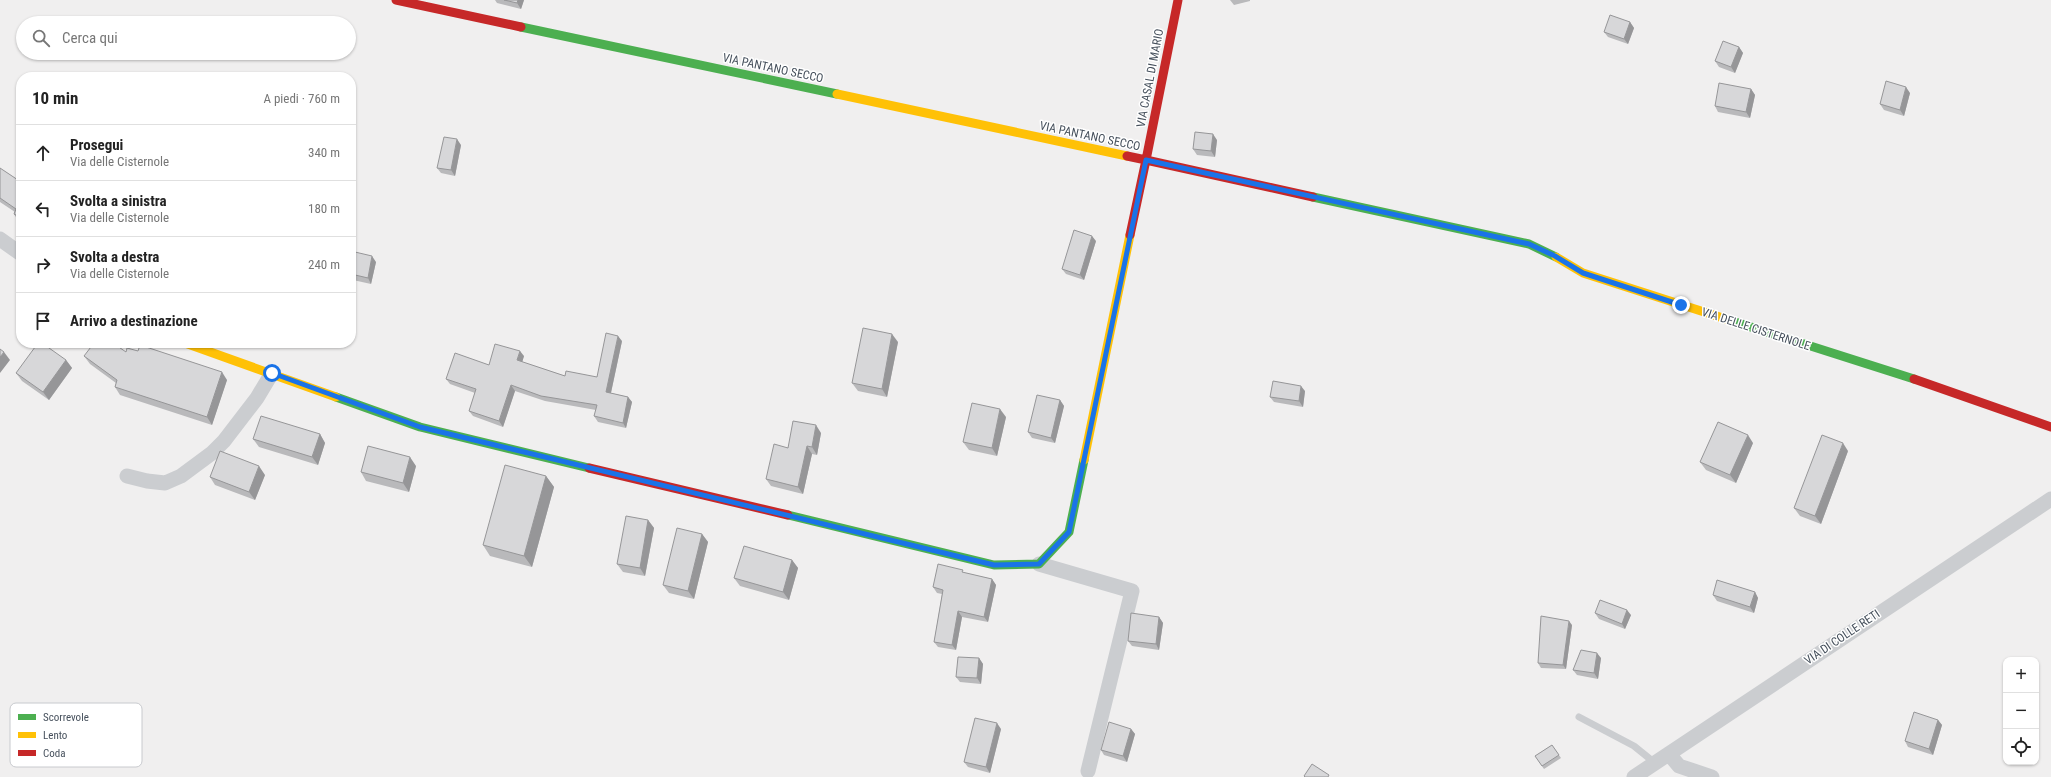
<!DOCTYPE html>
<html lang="it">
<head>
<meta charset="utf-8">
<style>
  :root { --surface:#fff; --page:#f2f2f2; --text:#222; --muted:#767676; --line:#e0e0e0 }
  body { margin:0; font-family:"Roboto Condensed",sans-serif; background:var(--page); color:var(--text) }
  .controls { position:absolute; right:12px; bottom:12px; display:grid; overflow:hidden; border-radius:8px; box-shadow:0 1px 3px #0004 }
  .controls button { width:36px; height:36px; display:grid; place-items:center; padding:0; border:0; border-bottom:1px solid var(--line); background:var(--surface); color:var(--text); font:20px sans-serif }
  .stop { position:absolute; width:12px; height:12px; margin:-9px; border:3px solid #1a73e8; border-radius:50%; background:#fff }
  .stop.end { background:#1a73e8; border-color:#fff; box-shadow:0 1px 4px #0008 }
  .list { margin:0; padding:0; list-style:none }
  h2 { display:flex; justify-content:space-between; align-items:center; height:52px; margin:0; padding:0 16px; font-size:17px }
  h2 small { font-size:13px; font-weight:400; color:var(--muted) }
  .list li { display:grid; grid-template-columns:26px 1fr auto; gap:12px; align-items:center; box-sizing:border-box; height:56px; padding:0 16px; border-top:1px solid var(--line) }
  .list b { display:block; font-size:15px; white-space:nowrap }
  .list p { margin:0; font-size:13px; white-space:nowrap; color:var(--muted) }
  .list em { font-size:13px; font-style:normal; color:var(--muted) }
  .icon { flex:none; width:22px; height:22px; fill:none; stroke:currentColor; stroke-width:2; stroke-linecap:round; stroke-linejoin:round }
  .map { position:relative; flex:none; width:2051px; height:777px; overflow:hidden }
  .search { position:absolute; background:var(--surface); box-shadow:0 1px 3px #0004; left:16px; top:16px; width:340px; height:44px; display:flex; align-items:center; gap:10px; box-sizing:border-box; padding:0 14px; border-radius:22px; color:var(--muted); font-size:15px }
  .panel { position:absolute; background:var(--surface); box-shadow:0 1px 3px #0004; left:16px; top:72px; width:340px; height:276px; border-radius:16px }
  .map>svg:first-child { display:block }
</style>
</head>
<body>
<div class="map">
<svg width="2051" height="777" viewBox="0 0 2051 777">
  <rect width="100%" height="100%" fill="#f0efef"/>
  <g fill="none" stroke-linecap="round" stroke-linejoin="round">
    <path stroke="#cbcdd0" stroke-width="7" d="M1579,717L1634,746L1655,763"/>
    <path stroke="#cbcdd0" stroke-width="15" d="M0,239L21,254
      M127,476L147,481L165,483L181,476L212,453L224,441L257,398L272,373
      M1039,564L1132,591L1088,771
      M1669,754L1679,766L1712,777
      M1634,777L2051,499"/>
    <path stroke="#4caf50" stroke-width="9" d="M521,27L837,94
      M1313,197L1529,244L1556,257
      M1729,320L1914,379
      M336,397L420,427L589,468
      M788,515L994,565L1039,564L1069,532L1084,460"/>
    <path stroke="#ffc107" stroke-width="9" d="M837,94L1127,156
      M1556,257L1583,273L1729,320
      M185,343L336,397
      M1084,460L1130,235"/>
    <path stroke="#c62828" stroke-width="9" d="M396,0L521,27
      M1127,156L1146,160L1178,0
      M1130,235L1146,160L1313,197
      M1914,379L2051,427
      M589,468L788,515"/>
  </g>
  <path fill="#b9b9bb" d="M495,0H524L521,9L497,3Z
    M1230,0H1250V1L1234,5Z
    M1630,22L1634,28L1628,44L1608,37L1604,32Z
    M1739,47L1743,53L1735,73L1719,67L1715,61Z
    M1751,89L1755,95L1750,118L1718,112L1715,106Z
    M1910,93L1904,116L1884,110L1880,104Z
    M1217,140L1215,157L1197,155L1193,149Z
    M461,145L455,176L441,173L437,168Z
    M0,168L21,182V222H19L14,214L15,212L0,202Z
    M1096,241L1084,280L1066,274L1062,269Z
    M376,262L371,284L353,280L351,276V267Z
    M622,341L611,393L628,397L632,402L626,428L598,422L594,416L596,410L545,401L515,391L503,427L473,416L469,411L475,393L450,384L446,379L489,365L524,356L522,362L565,376L597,377Z
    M898,342L887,397L858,391L852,383Z
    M126,352L227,380L212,425L120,395L115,387L116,383L90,364L84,356Z
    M66,360L72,368L49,400L22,381L16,373Z
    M1305,391L1303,407L1274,402L1270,397Z
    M1060,400L1064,406L1055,443L1032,438L1028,432Z
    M1006,417L997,456L969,450L963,442Z
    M821,433L817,455L812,454L803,494L771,486L766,479L788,448Z
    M320,434L325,443L318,465L259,447L253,439Z
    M1753,443L1736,483L1706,470L1700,462Z
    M1848,451L1821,524L1800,516L1794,508Z
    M416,466L409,492L366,481L361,472Z
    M265,475L255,500L215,485L210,477Z
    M546,476L554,487L532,567L490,556L483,545Z
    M648,520L654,528L645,576L623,572L617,564Z
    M702,534L708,542L694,599L669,593L663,585Z
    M792,560L798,568L789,600L740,586L734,578Z
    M965,573L992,579L996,585L988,622L962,617L956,650L938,647L934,642L942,594L937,593L933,587Z
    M1755,592L1758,598L1754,613L1717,601L1713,595Z
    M1595,613L1631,615L1625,629L1599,619Z
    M1159,617L1163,623L1159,650L1132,646L1128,641Z
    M1572,625L1566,669L1541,668L1538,663Z
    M979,658L983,664L981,684L960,682L956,677Z
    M1601,658L1598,679L1577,675L1573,670Z
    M1938,720L1942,725L1933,755L1908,747L1905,741Z
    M1001,729L990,773L968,767L964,762Z
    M1131,729L1135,734L1127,762L1104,755L1101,750Z
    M1552,745L1561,758L1544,769L1535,756Z"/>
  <path fill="#969698" d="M518,0H524L521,9L517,3Z
    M1630,22L1634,28L1628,44L1624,39Z
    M1739,47L1743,53L1735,73L1731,67Z
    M1906,87L1910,93L1904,116L1900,110Z
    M1751,89L1755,95L1750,118L1746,112Z
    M1213,134L1217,140L1215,157L1211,151Z
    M457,139L461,145L455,176L451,170Z
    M1092,236L1096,241L1084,280L1080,275Z
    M372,256L376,262L371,284L368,278Z
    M892,334L898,342L887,397L882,389Z
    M618,336L622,341L610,397L606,392Z
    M520,351L524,356L521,366L517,360Z
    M4,352L10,360L0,373V357Z
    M66,360L72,368L49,400L43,392Z
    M222,372L227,380L212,425L207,417Z
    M511,385L515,391L503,427L499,421Z
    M1301,386L1305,391L1303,407L1299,401Z
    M628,397L632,402L626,428L623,423Z
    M1060,400L1064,406L1055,443L1051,438Z
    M1000,409L1006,417L997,456L992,448Z
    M816,425L821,433L817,455L812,447Z
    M320,434L325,443L318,465L312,457Z
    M1748,435L1753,443L1736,483L1730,475Z
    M1843,443L1848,451L1821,524L1815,516Z
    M807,446L812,454L803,494L798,487Z
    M410,457L416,466L409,492L403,483Z
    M259,466L265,475L255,500L249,492Z
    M546,476L554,487L532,567L524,556Z
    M648,520L654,528L645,576L640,568Z
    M702,534L708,542L694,599L688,591Z
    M792,560L798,568L789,600L783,592Z
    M992,579L996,585L988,622L984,617Z
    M1755,592L1758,598L1754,613L1750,607Z
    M1627,610L1631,615L1625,629L1622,624Z
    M958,611L962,617L956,650L952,645Z
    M1159,617L1163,623L1159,650L1156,644Z
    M1569,621L1572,625L1566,669L1563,665Z
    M1597,653L1601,658L1598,679L1594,673Z
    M979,658L983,664L981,684L977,678Z
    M1938,720L1942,725L1933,755L1929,749Z
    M997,723L1001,729L990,773L986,767Z
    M1131,729L1135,734L1127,762L1123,756Z"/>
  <path fill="#d7d7d9" stroke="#969698" d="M504,0H518L517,3Z
    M1610,15L1630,22L1624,39L1604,32Z
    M1723,41L1739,47L1731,67L1715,61Z
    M1886,81L1906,87L1900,110L1880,104Z
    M1719,83L1751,89L1746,112L1715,106Z
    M1195,132L1213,134L1211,151L1193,149Z
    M444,137L457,139L451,170L437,168Z
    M0,168L21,182V218L14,214L16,209L0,198Z
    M1074,230L1092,236L1080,275L1062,269Z
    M355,252L372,256L368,278L351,274V267Z
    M863,328L892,334L882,389L852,383Z
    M606,333L618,336L606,392L628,397L623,423L594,416L597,405L541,396L511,385L499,421L469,411L476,389L446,379L455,353L489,365L495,344L520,351L517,360L565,376L566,371L597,377Z
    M38,343H42L66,360L43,392L16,373Z
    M94,343H113L126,352L127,348L138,351L140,345L222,372L207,417L115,387L117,380L84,356Z
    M0,349L4,352L0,357Z
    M1273,381L1301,386L1299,401L1270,397Z
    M1037,395L1060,400L1051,438L1028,432Z
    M972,403L1000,409L992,448L963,442Z
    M261,416L320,434L312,457L253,439Z
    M793,421L816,425L812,447L807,446L798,487L766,479L774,444L788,448Z
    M1718,422L1748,435L1730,475L1700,462Z
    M1822,435L1843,443L1815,516L1794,508Z
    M368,446L410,457L403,483L361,472Z
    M220,451L259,466L249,492L210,477Z
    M505,465L546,476L524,556L483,545Z
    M626,516L648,520L640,568L617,564Z
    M677,528L702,534L688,591L663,585Z
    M744,546L792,560L783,592L734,578Z
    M938,564L963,570L962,572L992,579L984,617L958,611L952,645L934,642L943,590L933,587Z
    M1717,580L1755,592L1750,607L1713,595Z
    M1600,600L1627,610L1622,624L1595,613Z
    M1131,613L1159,617L1156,644L1128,641Z
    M1541,616L1569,621L1563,665L1538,663Z
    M1581,650L1597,653L1594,673L1573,670Z
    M958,657L979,658L977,678L956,677Z
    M1914,712L1938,720L1929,749L1905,741Z
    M975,718L997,723L986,767L964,762Z
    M1109,722L1131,729L1123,756L1101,750Z
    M1552,745L1559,755L1542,766L1535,756Z
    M1312,764L1329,775L1328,777H1305L1304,776Z"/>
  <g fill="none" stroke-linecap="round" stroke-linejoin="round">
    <path stroke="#1a73e8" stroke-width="5" d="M272,373L420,427L994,565L1039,564L1069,532L1146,160L1529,244L1555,256L1583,273L1681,305"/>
  </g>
  <g text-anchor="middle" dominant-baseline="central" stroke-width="3" stroke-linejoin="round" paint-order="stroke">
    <g font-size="12" fill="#46505c" stroke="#fff">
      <text transform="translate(773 68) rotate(12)">VIA PANTANO SECCO</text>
      <text transform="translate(1150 78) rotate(-79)">VIA CASAL DI MARIO</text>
      <text transform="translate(1090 136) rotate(12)">VIA PANTANO SECCO</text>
      <text transform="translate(1756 329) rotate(18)">VIA DELLE CISTERNOLE</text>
      <text transform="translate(1842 637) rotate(-34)">VIA DI COLLE RETI</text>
    </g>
  </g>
  <rect x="10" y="703" width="132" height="64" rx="6" fill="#fff" stroke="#c8cace" stroke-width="1"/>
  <rect x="18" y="714" width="18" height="6" fill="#4caf50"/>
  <rect x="18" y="732" width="18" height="6" fill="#ffc107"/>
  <rect x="18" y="750" width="18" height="6" fill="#c62828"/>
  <g font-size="11" fill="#46505c">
    <text x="43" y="721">Scorrevole</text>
    <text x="43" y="739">Lento</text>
    <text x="43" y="757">Coda</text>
  </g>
</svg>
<div class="controls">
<button>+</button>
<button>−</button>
<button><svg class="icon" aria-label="locate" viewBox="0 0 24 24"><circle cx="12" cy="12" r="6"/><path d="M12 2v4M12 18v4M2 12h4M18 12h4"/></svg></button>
</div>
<div class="stop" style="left:272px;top:373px"></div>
<div class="stop end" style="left:1681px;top:305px"></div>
<div class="search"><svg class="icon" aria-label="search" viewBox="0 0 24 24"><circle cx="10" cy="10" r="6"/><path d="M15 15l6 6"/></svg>Cerca qui</div>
<section class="panel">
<h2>10 min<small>A piedi · 760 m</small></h2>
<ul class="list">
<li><svg class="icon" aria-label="ahead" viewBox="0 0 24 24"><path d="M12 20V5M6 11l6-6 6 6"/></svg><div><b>Prosegui</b><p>Via delle Cisternole</p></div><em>340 m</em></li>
<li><svg class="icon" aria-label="left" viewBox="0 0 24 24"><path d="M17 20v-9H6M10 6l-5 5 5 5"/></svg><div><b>Svolta a sinistra</b><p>Via delle Cisternole</p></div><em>180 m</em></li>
<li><svg class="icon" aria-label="right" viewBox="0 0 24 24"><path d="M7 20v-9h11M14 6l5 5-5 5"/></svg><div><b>Svolta a destra</b><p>Via delle Cisternole</p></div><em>240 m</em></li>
<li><svg class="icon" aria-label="arrive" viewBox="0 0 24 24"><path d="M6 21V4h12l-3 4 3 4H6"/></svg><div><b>Arrivo a destinazione</b></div></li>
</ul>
</section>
</div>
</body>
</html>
